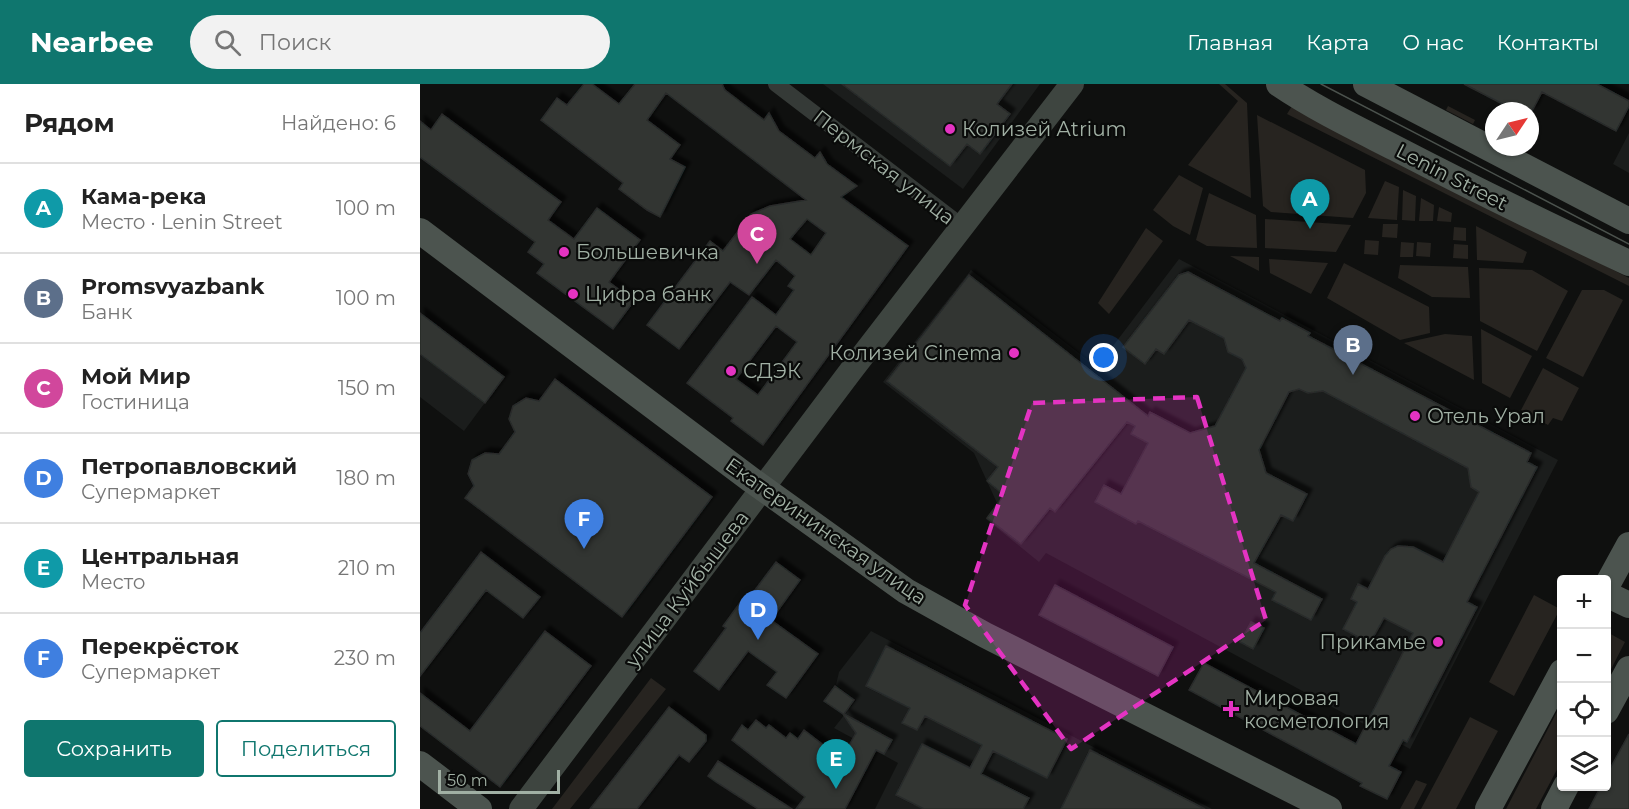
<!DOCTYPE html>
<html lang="ru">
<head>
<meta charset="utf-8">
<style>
  :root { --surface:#fff; --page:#f2f2f2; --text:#222; --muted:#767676; --line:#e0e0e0; --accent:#0f766e }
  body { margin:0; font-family:Montserrat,sans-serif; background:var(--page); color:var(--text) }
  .controls { position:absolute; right:18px; bottom:18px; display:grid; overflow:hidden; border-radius:6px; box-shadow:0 2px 4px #0004 }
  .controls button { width:54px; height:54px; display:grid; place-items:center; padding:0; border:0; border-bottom:2px solid var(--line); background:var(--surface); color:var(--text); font:30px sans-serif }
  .compass { position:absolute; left:1065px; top:18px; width:54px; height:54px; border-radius:50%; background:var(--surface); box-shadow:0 2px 4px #0004; rotate:55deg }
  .scale { position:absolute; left:18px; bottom:15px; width:122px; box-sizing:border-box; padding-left:6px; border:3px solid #a1b0a4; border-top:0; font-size:16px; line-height:21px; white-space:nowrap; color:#a1b0a4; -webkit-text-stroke:4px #0a0b0a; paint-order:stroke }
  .you { position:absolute; left:684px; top:274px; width:21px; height:21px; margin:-15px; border:4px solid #fff; border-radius:50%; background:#1a73e8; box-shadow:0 0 0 9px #1a73e833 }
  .badge { display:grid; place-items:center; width:39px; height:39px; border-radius:50%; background:var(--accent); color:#fff; font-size:20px; font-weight:700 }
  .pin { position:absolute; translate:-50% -50px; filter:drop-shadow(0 2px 3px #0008) }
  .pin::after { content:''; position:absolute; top:32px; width:21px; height:18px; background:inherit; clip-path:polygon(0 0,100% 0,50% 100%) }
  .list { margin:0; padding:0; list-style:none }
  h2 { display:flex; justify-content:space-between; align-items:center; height:78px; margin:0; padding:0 24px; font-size:26px }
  h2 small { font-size:20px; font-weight:400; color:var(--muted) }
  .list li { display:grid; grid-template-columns:39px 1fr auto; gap:18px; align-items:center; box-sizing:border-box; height:90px; padding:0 24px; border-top:2px solid var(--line) }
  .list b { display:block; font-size:22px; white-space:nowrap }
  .list p { margin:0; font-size:20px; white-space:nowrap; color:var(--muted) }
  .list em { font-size:20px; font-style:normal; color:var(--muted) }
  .actions { display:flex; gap:12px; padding:18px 24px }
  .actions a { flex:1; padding:14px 0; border:2px solid var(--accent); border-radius:6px; text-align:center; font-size:21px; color:var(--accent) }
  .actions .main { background:var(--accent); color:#fff }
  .icon { flex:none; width:33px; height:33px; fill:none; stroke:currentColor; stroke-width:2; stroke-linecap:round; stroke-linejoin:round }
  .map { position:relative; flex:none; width:1209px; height:725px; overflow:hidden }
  header { display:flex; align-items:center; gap:36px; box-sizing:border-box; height:84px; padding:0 30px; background:var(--accent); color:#fff }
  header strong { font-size:28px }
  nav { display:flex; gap:33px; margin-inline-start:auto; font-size:21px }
  .search { width:420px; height:54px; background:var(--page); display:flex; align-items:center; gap:15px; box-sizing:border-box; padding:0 21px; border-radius:33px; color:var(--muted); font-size:22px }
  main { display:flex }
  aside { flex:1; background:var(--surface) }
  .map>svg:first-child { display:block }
</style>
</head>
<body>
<header>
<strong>Nearbee</strong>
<div class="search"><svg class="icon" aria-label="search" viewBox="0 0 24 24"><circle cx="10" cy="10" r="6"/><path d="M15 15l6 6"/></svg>Поиск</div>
<nav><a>Главная</a><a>Карта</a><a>О нас</a><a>Контакты</a></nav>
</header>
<main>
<aside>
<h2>Рядом<small>Найдено: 6</small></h2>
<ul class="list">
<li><span class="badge" style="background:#0f9aa8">A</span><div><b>Кама-река</b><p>Место · Lenin Street</p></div><em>100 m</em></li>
<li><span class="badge" style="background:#5c6f8a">B</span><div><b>Promsvyazbank</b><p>Банк</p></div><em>100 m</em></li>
<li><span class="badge" style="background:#d1479c">C</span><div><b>Мой Мир</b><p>Гостиница</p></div><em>150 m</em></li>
<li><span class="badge" style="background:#3f7fe0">D</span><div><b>Петропавловский</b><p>Супермаркет</p></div><em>180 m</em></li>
<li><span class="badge" style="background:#0f9aa8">E</span><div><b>Центральная</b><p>Место</p></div><em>210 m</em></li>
<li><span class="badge" style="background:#3f7fe0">F</span><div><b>Перекрёсток</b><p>Супермаркет</p></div><em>230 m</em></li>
</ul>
<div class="actions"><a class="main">Сохранить</a><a>Поделиться</a></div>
</aside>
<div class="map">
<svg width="1209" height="725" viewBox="0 0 1209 725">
  <defs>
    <filter id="shadow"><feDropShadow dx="5" dy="-5" stdDeviation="1.5" flood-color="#0009"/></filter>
  </defs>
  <rect width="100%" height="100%" fill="#0f100f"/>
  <path fill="#1b1d1c" d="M403,0H620L543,105Z
    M1209,49V89L1193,80Z
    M759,175L1138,376L990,665L626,469L619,478L566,435L577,419L554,369L463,298L551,186L677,283Z
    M0,229L84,293L44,347L0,313Z
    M451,547L792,725H455L478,679L414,644L436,616L416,601L419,588Z"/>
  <path fill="#272420" d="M799,0H805L827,19L831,114L768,81L818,17Z
    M872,22L1209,194V202L867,30Z
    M1028,22L1055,36L1053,40L1026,26Z
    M837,31L945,86L946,109L933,134L851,128L843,122Z
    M759,91L783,104L770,151L753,142L733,126Z
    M965,97L979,103L977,136L948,134Z
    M983,106L996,112L995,137L982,136Z
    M789,109L836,131L837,164L787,162L776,156Z
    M1001,114L1014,121L1013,137H999Z
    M1019,123L1032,129L1031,138L1017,137Z
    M845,135L931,141L916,168L845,164Z
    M963,140H978L977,154L962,153Z
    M1056,142L1107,168L1103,179L1057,176Z
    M1034,143L1046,144V157L1033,156Z
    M726,144L743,157L689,230L678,219Z
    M945,156L959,157L958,171L944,170Z
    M981,158L994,159L993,173H980Z
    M997,158L1011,159L1010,173L996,172Z
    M1034,160L1048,161V175L1033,174Z
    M810,172L839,173V187Z
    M849,175L908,179L891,210L850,189Z
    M924,179L1009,223L1010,249L980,256L907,214Z
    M980,181L1048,183L1050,214L1012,213L978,194Z
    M1059,184L1112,186L1148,207L1117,267L1060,237Z
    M1162,206H1184L1203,216L1163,293L1126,274Z
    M1061,245L1112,272L1090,314L1062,299Z
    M1025,250L1052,252L1054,296L984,259Z
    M1123,284L1159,304L1142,337L1133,334L1128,341L1101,326Z
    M1114,511L1140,525L1094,612L1069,598Z
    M1187,548L1205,558L1187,593Z
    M231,594L246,605L150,725H132Z
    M1141,620V678L1116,725H1086Z
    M1050,633L1078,647L1036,725H1001Z
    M996,696L1007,700L994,725H980Z"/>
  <path fill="#313532" stroke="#292c2b" stroke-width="1.5" fill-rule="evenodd" filter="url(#shadow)" d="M164,0H172L199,20L215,0H302L305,6L344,36L349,29L359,47L395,74L400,68L407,80L437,102L421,113L488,162L343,361L311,337L313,334L267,299L332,213L356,231L374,206L368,202L375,192L356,176L329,211L310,198L259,265L227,241L290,157L303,167L331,130L350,122L386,116L246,9L227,36L260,61L250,75L265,83L240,133L227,126L199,105L203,99L121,36L137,14L147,21ZM387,135L406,149L391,171L370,155ZM356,242L377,258L338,311L316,295Z
    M422,0H592L577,20L590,30L560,70L547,60L530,82Z
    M1044,0H1177L1209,17V22L1196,47L1122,8L1112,27H1096Z
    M22,30L141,118L128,136L154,155L177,124L220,156L189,198L214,217L193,245L117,189L124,180L108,168L115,158L0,73V37L11,46Z
    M768,188L860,237L862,234L890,249L888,252L1111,369L1107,378L1117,383L1047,518L1057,523L987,658L983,656L969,682L981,688L967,715L940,702L942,699L769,606L784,579L936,660L993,549L964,534L950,559L923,545L937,518L931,515L938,500L948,505L965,472L971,465L978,462L993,463L1023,478L1059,408L1051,403L1048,384L903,307L888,309L879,305L869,308L839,366L846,389L887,410L873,437L861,431L834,479L902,515L891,536L852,516L856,508L718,437L716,440L675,418L684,401L701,410L728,359L711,350L715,342L707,338L635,428L630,424L601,460L567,434L584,411L567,397L578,383L467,297L549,191L728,332L730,328L770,349L795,342L826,284L822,275L808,268L804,254L769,236L744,270L736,265L725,280L703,263L759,191Z
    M0,229L84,293L65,319L0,270Z
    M135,295L292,413L202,533L45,414L54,402L48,390L52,376L65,369L79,370L95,348L89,335L93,322L106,314L119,317Z
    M61,468L120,513L103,534L66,506L0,592V549Z
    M356,478L380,496L351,536L398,570L366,614L347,601L357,588L328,567L299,606L274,587L306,544L303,542L322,516L326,518Z
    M635,501L753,563L738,592L619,531Z
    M831,538L844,544L833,565L820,558Z
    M125,547L171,582L80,703L0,642V609L50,647Z
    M466,562L647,655L627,694L573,667L561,690L609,714L603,725H504L476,711L502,660L550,684L562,661L505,632L497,646L482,639L490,624L446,602Z
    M415,602L434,616L424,630L472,656L464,670L456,666L425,725H376L385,713L312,656L322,641L328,646L336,636L346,644L349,641L366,654L370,649L378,655L384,646L406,663L423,672L436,649L423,630L404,617Z
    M249,623L286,651V657L269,678L259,671L217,725H170Z
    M1209,650V725H1169L1181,702H1186V692Z
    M670,666L785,725H641Z
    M298,677L372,725H338L296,698L288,692Z"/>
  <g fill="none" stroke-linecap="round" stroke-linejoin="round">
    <path stroke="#353a37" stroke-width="16" d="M356,0L543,143"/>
    <path stroke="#3e4540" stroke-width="24" d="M101,725L430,288L652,0"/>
    <path stroke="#4c544f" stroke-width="26" d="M859,0C896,25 936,44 975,64C1052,104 1130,142 1209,179
      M946,0L1209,137
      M0,147L330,395L486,507L565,551L909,725
      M1186,503L1209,461
      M1186,510L1209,521
      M1186,627L1209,585
      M0,680L59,725
      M1068,725L1142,588
      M1134,725L1146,702"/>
    <path stroke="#4b524d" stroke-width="1.5" d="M901,0L1209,160"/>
  </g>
  <path fill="#e433c2" fill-opacity="0.2" stroke="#e433c2" stroke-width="4.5" stroke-dasharray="12 8" stroke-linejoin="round" d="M777,313L846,536L651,665L545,521L612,319Z"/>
  <g fill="#e433c2" stroke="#0a0b0a" stroke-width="2">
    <circle cx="530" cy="45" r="6"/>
    <circle cx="144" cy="168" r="6"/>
    <circle cx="153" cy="210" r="6"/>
    <circle cx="594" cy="269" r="6"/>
    <circle cx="311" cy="287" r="6"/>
    <circle cx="995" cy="332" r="6"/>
    <circle cx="1018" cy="558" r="6"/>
    <path d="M808 616h6v6h6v6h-6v6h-6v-6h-6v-6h6z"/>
  </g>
  <g text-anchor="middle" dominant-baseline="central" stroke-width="4.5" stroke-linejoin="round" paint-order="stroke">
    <g font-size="20" fill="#a1b0a4" stroke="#0a0b0a" text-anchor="start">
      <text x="542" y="45">Колизей Atrium</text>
      <text x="156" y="168">Большевичка</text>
      <text x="165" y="210">Цифра банк</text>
      <text x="582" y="269" text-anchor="end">Колизей Cinema</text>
      <text x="323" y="287">СДЭК</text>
      <text x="1007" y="332">Отель Урал</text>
      <text x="1006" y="558" text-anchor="end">Прикамье</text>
      <text x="824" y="614">Мировая<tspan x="824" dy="23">косметология</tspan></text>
    </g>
    <g font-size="20" fill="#a1b0a4" stroke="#0a0b0a">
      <text transform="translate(464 83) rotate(38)">Пермская улица</text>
      <text transform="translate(1032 93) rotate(27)">Lenin Street</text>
      <text transform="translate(406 447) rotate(35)">Екатерининская улица</text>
      <text transform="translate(267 505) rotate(-53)">улица Куйбышева</text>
    </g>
  </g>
</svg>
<div class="controls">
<button>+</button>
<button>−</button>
<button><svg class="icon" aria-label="locate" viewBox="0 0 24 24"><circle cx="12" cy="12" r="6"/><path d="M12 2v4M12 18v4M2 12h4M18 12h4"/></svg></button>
<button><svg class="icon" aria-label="layers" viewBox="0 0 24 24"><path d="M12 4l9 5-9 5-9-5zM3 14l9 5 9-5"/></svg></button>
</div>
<svg class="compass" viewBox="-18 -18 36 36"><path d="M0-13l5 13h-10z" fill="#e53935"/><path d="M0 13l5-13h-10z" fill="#767676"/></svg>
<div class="scale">50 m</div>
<div class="you"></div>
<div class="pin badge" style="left:890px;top:145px;background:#0f9aa8">A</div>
<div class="pin badge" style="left:933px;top:291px;background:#5c6f8a">B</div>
<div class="pin badge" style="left:337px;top:180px;background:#d1479c">C</div>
<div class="pin badge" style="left:338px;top:556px;background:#3f7fe0">D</div>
<div class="pin badge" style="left:416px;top:705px;background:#0f9aa8">E</div>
<div class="pin badge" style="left:164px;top:465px;background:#3f7fe0">F</div>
</div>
</main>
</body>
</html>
